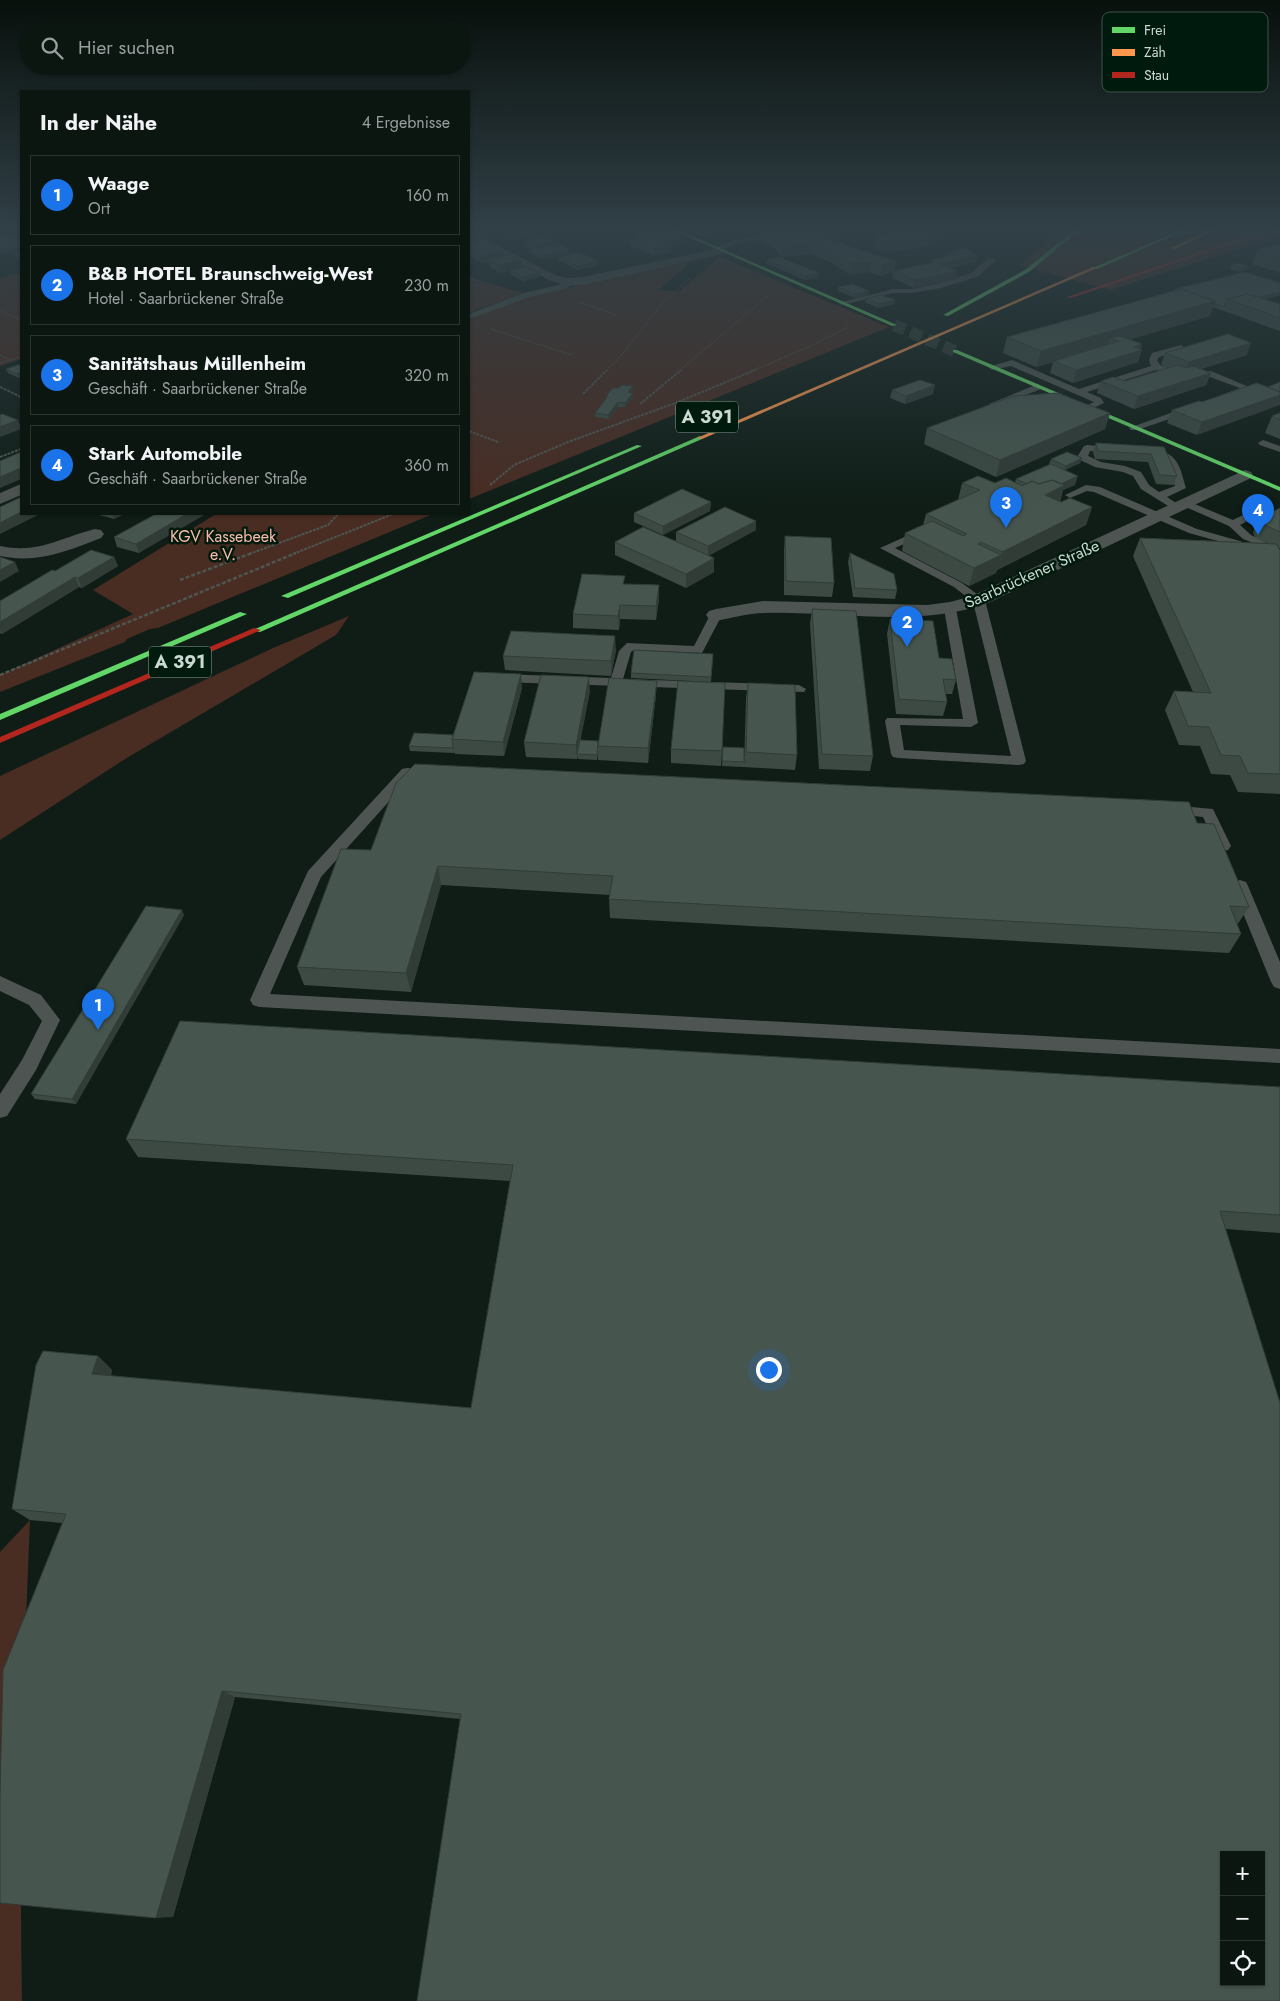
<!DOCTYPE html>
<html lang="de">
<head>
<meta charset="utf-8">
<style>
  :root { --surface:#0b1610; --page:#19231e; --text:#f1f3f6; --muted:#9a9f9f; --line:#2b3530; --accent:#1a73e8 }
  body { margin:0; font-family:Jost,sans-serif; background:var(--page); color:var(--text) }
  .controls { position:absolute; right:15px; bottom:15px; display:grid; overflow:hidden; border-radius:0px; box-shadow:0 1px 4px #0004 }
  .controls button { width:45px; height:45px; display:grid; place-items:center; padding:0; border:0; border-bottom:1px solid var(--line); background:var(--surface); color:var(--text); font:25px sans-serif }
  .you { position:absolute; left:768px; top:1369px; width:18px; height:18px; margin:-12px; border:4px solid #fff; border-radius:50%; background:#1a73e8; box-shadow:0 0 0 8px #1a73e833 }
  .badge { display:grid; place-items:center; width:32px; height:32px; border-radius:50%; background:var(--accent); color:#fff; font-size:16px; font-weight:700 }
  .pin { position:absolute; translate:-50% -41px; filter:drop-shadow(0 1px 2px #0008) }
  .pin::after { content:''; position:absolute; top:26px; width:18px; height:15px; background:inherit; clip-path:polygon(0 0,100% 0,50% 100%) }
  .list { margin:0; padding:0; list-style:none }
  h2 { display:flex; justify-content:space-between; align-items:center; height:65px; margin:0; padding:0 20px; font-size:21px }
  h2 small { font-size:16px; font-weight:400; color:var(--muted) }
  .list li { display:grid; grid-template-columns:32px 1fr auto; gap:15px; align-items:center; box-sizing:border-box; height:80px; margin:0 10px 10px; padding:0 10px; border:1px solid var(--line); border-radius:0px }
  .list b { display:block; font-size:19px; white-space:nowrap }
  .list p { margin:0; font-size:16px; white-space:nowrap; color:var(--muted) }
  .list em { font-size:16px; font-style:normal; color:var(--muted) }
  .icon { flex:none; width:28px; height:28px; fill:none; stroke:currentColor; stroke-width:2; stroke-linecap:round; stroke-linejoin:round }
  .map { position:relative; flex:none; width:1280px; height:2001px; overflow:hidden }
  .search { position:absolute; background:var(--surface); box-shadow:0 1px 4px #0004; left:20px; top:20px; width:450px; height:55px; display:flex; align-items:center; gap:12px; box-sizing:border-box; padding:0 18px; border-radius:28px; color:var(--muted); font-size:19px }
  .panel { position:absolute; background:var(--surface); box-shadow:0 1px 4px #0004; left:20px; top:90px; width:450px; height:425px; border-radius:0px }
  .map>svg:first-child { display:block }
</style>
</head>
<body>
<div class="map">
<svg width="1280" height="2001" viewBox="0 0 1280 2001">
  <rect width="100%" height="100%" fill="#0f1d16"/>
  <path fill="#492c22" d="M1063,228H1280V236L1110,290L1020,265Z
    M720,257L889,327L469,499V319L530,296L691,261L659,290L678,292Z
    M21,273V359L0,366V278Z
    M469,277L524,293L469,313Z
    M216,514H433L158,628L150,629L127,639L125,642L0,692V675L133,614L93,590Z
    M349,616L336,635L125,759L0,840V776L273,648Z
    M30,1520C23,1681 19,1841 22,2001H0V1552Z"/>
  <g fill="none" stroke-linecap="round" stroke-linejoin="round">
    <path stroke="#2b3932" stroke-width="12" stroke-dasharray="12 6" stroke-linecap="butt" d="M894,325L955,351"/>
    <path stroke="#4e5652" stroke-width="1" stroke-dasharray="2.5 1" stroke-linecap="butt" d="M469,278L482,283L469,287
      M579,302L616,315
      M0,311L21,320
      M491,329L572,355
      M0,355L10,360
      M0,363L21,357
      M606,371L620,357L663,303L691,277
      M679,371L772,292
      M752,371L808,347L848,327"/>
    <path stroke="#4e5652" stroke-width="2" stroke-dasharray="3 1" stroke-linecap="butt" d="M0,387L21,397
      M583,394L607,370
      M640,404L681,370
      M469,431L498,442
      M0,457L21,449
      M490,485L514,465L568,442L678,402L755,370
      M249,554L328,525L338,514
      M293,554L393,514"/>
    <path stroke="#4e5652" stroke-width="2.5" stroke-dasharray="4 2" stroke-linecap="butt" d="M180,580L252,553
      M0,675L296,553"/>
    <path fill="#4d5451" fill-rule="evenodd" d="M722,228H737L689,238L686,236Z
      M797,228H812L736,244L717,251L713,249L732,241Z
      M989,258L996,260L977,277L941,288L912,293H893L842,305L838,303L893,289H912L937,284L971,273Z
      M565,280L572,282L568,288L530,297L469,319V314L524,293L562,284Z
      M1181,345L1185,348L1184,350L1159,357L1157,360L1160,365L1181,373L1211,371L1249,387L1245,393L1224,400L1219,397L1221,395L1240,388L1210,377L1180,379L1156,370L1087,392L1101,398L1104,403L1087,411L1082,408L1094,402L1011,366L992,370L988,367L1012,360L1079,389L1151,366L1149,360L1152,353Z
      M1038,384L1042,387L1041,389L997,406H991L989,404Z
      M1193,405L1198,408L1196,410L1137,430H1131L1129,428Z
      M1263,440L1280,446V452L1260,445L1258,443Z
      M1087,445L1120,448V452L1117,453L1090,451L1088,456L1101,462L1125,466L1141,472L1149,485L1159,492L1175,486C1167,458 1170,460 1142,453L1140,451C1145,447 1149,448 1155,449C1179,454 1180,468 1186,488L1167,497L1182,507L1181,509H1173L1141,489L1133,476L1123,472L1095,467L1078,459L1077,457L1084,446Z
      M1086,485L1100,487L1197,529L1254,545L1280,558V567L1246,549L1189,533L1094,492L1087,491L1070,498L1065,495Z
      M1185,500L1233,520L1251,511H1259L1260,513L1259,515L1240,525L1251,535L1267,543L1261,546L1243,539L1229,526L1181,505L1180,503Z
      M918,531L922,532L924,534L922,536L895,548L962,583L985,600L1026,761L1024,764L1019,765L898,758L893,757L891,754L885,721L887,718L963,719L944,609L950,605L956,609L978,723L971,727L900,725L904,750L1011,756L973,602L954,587L880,548Z
      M716,611L722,615L702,653L634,650L631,652L623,679L799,685L806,689L804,692L498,682L491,678L498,674L611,678L619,651L627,643L694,646L710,615Z
      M407,768L434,770L436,773L434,776L411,777L321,877L270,994L1280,1049V1063L259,1007L253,1005L250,1000L308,871L402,769Z
      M1169,805L1213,809L1231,846L1228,850L1223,851L1218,850L1203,817L1164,813L1162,810L1164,807Z
      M1240,880L1246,882L1248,886L1280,962V989L1274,987L1271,982L1232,886L1234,882Z
      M0,976L41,995L60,1020L36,1070L7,1116L0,1118V1094L22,1060L42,1021L29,1005L0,991Z"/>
    <path fill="#4d5451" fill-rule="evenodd" d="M469,231L557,276L568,278L583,277L722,248L728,251L722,254L583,285L568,286L549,280L469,238Z
      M0,233L21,239V246L0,240Z
      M1245,470L1251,472L1253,475L1251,478L986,604C915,628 838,611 765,613C749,613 732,618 716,621L709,619L706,615L709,611L716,609L763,601L927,605L950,602L972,596Z
      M21,484V495L0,504V493Z
      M95,529L101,530L104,534L101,538C68,551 36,564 0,556V546C39,554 59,538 95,529Z"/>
    <path fill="#63d668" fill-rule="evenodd" d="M668,228H674L897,325L892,326Z
      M1077,228H1082L1029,272L948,316L943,315L1025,270Z
      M1185,228H1191L1097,269L1093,268Z
      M953,350H957L1280,487V491L953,352Z
      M700,436L703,438L702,439L260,632L253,630Z
      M637,445L642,446L288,598L281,596Z
      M240,612L247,614L0,720V714Z"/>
    <path fill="#ff974d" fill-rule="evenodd" d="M1213,228H1219L1175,249L1171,248Z
      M1093,267L1097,268L702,439L697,438Z"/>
    <path fill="#b3261e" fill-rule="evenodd" d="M1280,230V232L1235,243L1071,298L1067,297L1232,241Z
      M254,628L261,630L0,743V737Z"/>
  </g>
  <path fill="#3c4a43" d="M11,228H21V232H20L12,229Z
    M502,228L537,234L510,240L502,236Z
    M612,228H666L682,242L671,245V252L654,256L630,245V238L640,236L636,234V228L620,232Z
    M913,228H942L941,233L935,242L916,249L879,252L875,245L876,235L907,231Z
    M757,229L840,237L832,239L895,271L930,263L931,260L946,257L947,255L950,254V252L973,253L977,255L976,262L950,268L956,279L914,288L892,278L893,272L881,276L869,272L851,275L830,262L813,254L782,257L776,249L756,240Z
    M469,233L478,237V243L504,256L522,261V268L539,277L523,281L510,274V270L500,273L490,267L489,262L483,263L469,255Z
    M533,238L555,241V244L571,250V253L542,260L530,253L529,250L532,249L525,246L524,242L533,240Z
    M0,240L21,244V248L4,253L0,252Z
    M1280,244V273L1252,264L1257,250Z
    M21,250V258L15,256L14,252Z
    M558,257L598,265L577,270L558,260Z
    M766,260L819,273L818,277L805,280L766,263Z
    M1231,265L1247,270L1239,272L1230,269Z
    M1280,283V295L1265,299L1280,304V331L1213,307L1210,316L1129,339L1142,344L1138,362L1073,383L1050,373L1053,362L1036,367L1003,353L1007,337L1175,291V289Z
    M838,287L869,291L868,295L855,298L838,291Z
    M865,299L895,300L894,304L878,308L865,302Z
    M1165,353L1247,355L1201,369L1211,373L1206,385L1134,409L1097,393L1101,381H1125L1168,368L1161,365Z
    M21,364V377L19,378L8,373L6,369Z
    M1257,383L1197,435L1167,423L1172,410L1202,402Z
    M633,386V391L632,393L633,397L625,407H618L609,419L595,417V413L606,399V396L619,388Z
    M892,390L933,394L905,404L890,398Z
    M1110,413L1105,429L996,477L924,444L927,428Z
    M1280,413V439L1265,433L1272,416Z
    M1096,443L1164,447L1177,476L1174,485L1156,484L1148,462L1095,459L1093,452Z
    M1082,458L1080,463L1065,470L1075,485L1063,490L1060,502L1092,507L1086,525L997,570L996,573L969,586L902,551L905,533L923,525L926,514L958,500L962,483H1015L1016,479L1050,464H1049L1051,459Z
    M711,502L710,511L663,535L634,522V513Z
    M1280,508V548H1278L1280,550V794L1238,792L1230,775L1211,774L1200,746L1179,745L1165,710L1174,691L1193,692L1133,556L1140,538L1268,543L1255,538L1253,532L1259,519Z
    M96,514H124L114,519Z
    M156,514L139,553L117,547L114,537Z
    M756,521V530L708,556L714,558V572L686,588L615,555V542L676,541V532Z
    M785,536L834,583L832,597L784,595V550Z
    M850,553L897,590L895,599L853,597L848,562Z
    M114,557L118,566L82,588L79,587L2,634L0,633V601L55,571Z
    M625,584L659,585V599L656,620L620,619L619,630L573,628V614Z
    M812,609L873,756L870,771L819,769L810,624Z
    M890,619L939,658L956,680L952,694H945L947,702L943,716L896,714L887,634Z
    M616,650L611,676L505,670L503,656Z
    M713,654L711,682L631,678V673Z
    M748,683L797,755L795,770L744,767L746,698Z
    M522,688L504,756L455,754V752L454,753L410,751L409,746L454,735Z
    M590,691L580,740L598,741L656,695L648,763L598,760V753L597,760L578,759L577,756V759L526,757L524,742Z
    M723,747L744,762V767L722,766Z
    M671,749L722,751L721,766L671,763Z
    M1197,823L1249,907L1237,925L1241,934L1229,953L610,918L609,899L610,895L441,885L411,992L304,985L297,967L371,850Z
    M184,915L76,1104L35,1099L31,1094Z
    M1280,1087V1233L1226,1229L460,1719L235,1697L173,1917L62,1523L30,1520L12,1509L98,1356L112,1370L111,1376L471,1408L510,1181L138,1157L126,1139Z"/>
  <path fill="#313c37" d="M18,228H21V232H20Z
    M532,228H536L537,234L510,240V232Z
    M620,228H636L620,232Z
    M834,228H841L840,237L823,240L814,244L813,254L782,257L783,246L812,235L820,231Z
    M939,228H942L941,233L935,242L916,249L879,252L880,242Z
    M683,235L682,242L660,247V240Z
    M478,237V244L469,246V239Z
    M555,241V245L533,249L532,246Z
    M21,244V248L4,253L3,249Z
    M671,245V252L654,256V249Z
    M571,250V253L542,260V256Z
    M504,251V258L489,260V262L483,263L482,256Z
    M977,255L976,262L938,271L940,264Z
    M522,261V268L500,273L499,265Z
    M598,261V265L577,270V266Z
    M871,261L869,272L851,275L852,264Z
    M896,261L894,271L881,276L882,265Z
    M1248,266L1247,270L1239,272L1241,268Z
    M957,271L956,279L914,288L915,280Z
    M539,273V277L523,281L522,277Z
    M819,273L818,277L805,280V276Z
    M869,291L868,295L855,298V294Z
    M1280,292V295L1243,305L1238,303Z
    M895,300L894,304L878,308L879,304Z
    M1215,301L1210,316L1119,343V341L1110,338L1108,346L1036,367L1041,351Z
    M1251,343L1247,355L1184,374L1189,362Z
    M1142,344L1140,351L1142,350L1138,362L1073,383L1076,370L1134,347Z
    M21,372V377L19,378L17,374Z
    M1211,373L1206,385L1134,409L1138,396Z
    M935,385L933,394L905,404L906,396Z
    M633,386V391L628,397V392Z
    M633,393V397L625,407V403Z
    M1280,395V405L1197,435L1202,422Z
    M618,402V407L609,419L608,415Z
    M1110,413L1105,429L996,477L1000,460Z
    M18,420L21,427V429L0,437V427Z
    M1082,458L1080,463L1064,470L1066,466Z
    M21,468V479L0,488V477Z
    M1078,476L1075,485L1063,490L1060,503L1039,512L1044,491Z
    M711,502L710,511L663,535V526Z
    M1092,507L1086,525L997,570L1002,552Z
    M21,512V514H40L0,534V523Z
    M112,514H124L114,519Z
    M187,514H206L139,553L136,544Z
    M756,521V530L708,556V546Z
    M1001,555L996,573L969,586L974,568Z
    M114,557L118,566L82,588L78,578Z
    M714,558V572L686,588V574Z
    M15,562L19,571L0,582V570Z
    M75,577L79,587L2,634L0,629V622Z
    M659,585V599L656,620V606Z
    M620,605V619L619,630L618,616Z
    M615,636L616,650L611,676V661Z
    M521,674L522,688L504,756L503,742Z
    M589,677L590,691L578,754H577V759L576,745Z
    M657,681L656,695L648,763V748Z
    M438,866L441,885L411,992L406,973Z
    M182,910L184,915L76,1104L72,1099Z
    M98,1356L112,1370L106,1388L92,1374Z
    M222,1691L235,1697L173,1917L156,1918Z"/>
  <path fill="#46564e" stroke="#313c37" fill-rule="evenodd" d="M502,228H532L510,232Z
    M639,228H666L683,235L660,240L671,245L654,249L630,238L651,234Z
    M780,228H834L820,231L824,233L812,235L817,237L824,236L851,247L896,261L882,265L871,261L852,264L831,251L814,244L783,246L777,238L757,229Z
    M913,228H939L936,232L918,238L880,242L876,235L907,231Z
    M469,233L478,237L469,239Z
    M543,236L555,241L532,246L524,242L537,239L533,238Z
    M3,239L21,244L3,249H0V240Z
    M486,242L504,251L482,256L469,249V245Z
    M558,244L571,250L542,256L529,250Z
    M1280,244V257L1257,250Z
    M964,248L973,251L970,252H968L949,256L947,255L954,253L950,252Z
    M21,250V255L14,252Z
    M579,252L598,261L577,266L558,257Z
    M968,252L977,255L940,264L957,271L915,280L894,271L935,262L931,260Z
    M509,254L522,261L499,265L489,260Z
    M779,257L819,273L805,276L766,260Z
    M1239,263L1248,266L1241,268L1231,265Z
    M526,267L539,273L522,277L510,270Z
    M1245,272L1280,283V292L1259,297L1247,294L1227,299L1224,307L1214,303L1215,301L1181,289L1177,290L1175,289Z
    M852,284L869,291L855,294L838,287Z
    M1181,289L1215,301L1041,351L1007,337Z
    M1247,294L1280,304V318L1227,299Z
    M881,295L895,300L879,304L865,299Z
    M1228,334L1251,343L1189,362L1165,353Z
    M1119,336L1142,344L1134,347L1142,350L1076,370L1054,361L1119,341L1110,338Z
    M21,364V372L17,374L6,369Z
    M1178,365L1187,368L1193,366L1211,373L1138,396L1101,381L1113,377L1125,381Z
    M920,380L935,385L906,396L892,390Z
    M1280,382V392L1265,386L1268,387Z
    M1257,383L1280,392V395L1202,422L1172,410L1199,401L1202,402Z
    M622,385L633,386L628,392L633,393L625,403L618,402L608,415L595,413L608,396H606L613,388H619Z
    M1057,393L1110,413L1000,460L927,428L1013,396Z
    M1280,413V420L1272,416Z
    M2,414L18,420L0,427V415Z
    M1096,443L1164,447L1177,476L1160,475L1151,454L1098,451Z
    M21,452V468L0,477V461Z
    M1067,452L1082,458L1066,466L1051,459Z
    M1051,464L1078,476L1061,484L1052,480L1039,484L1032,481L1027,484L1016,479Z
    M978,476L995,483L1006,478L1022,486L1032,481L1039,484L1052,480L1065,485L1045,495L1061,502L1070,498L1092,507L1002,552L981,542L978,544L1001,555L974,568L905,533L932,521L963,536L967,534L926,514L980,490L962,483Z
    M682,489L711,502L663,526L634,513Z
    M21,497V512L0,523V507Z
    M725,507L756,521L708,546L676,532Z
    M1280,508V532L1262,524L1259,519Z
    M156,514H187L136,544L114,537Z
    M643,527L714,558L686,574L615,542Z
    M785,536L831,538L834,583L786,581Z
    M1140,538L1276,544L1280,550V774L1248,773L1240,756L1221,755L1209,727L1188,726L1174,691L1211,693Z
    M91,550L114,557L78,578L75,577L0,622V601L52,570L55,571Z
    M850,553L894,574L897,590L855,588Z
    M0,557L15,562L0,570Z
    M582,574L625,576L623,584L659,585L656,606L620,605L618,616L573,614Z
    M812,609L856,611L873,756L822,754Z
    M890,619L933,621L939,658L952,659L956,680L943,679L947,702L899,699Z
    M511,631L615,636L611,661L503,656Z
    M634,650L713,654L711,677L631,673Z
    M474,672L521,674L503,742L452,739Z
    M541,675L589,677L576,745L524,742Z
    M609,678L657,681L648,748L598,746Z
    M678,681L725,683L722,751L671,749Z
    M748,683L795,685L797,755L746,752Z
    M414,733L454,735L452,739L453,748L409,746Z
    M580,740L598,741L597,755L577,754Z
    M723,747L744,748V762L722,761Z
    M415,764L1189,802L1197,823L1214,824L1249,907L1230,906L1241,934L609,899L613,876L438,866L406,973L297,967L341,849L371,850L396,783Z
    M146,906L182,910L72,1099L31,1094Z
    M180,1021L1280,1087V1215L1220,1211L1280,1403V2001H417L461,1714L222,1691L156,1918L0,1903V1797L3,1670L66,1514L12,1509L36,1365L43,1351L98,1356L92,1374L471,1408L513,1165L126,1139ZM1224,1855H1261V1982H1224Z"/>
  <linearGradient id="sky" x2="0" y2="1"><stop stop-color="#08100c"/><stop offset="0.45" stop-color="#314047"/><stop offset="1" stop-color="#314047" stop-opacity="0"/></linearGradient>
  <rect width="1280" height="508" fill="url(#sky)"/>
  <g text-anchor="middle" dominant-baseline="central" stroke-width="5" stroke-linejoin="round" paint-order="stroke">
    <g font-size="16" fill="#fabba9" stroke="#011a0e">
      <text x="223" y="536">KGV Kassebeek<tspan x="223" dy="18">e.V.</tspan></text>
    </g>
    <g font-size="16" fill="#cad9d1" stroke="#011a0e">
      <text transform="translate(1032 574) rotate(-24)">Saarbrückener Straße</text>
    </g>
    <g fill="#011a0e" stroke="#8ea096" stroke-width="1">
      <rect x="676" y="401.5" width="62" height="31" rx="4"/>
      <rect x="149" y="646.5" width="62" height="31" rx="4"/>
    </g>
    <g font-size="18" font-weight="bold" fill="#cad9d1">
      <text x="707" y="417">A 391</text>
      <text x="180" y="662">A 391</text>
    </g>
  </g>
  <rect x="1102" y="12" width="166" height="80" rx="8" fill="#011a0e" stroke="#3d5348" stroke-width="1"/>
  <rect x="1112" y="27" width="23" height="6" fill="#63d668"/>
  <rect x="1112" y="49" width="23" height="7" fill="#ff974d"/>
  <rect x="1112" y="72" width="23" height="6" fill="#b3261e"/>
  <g font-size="14" fill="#cad9d1">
    <text x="1144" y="35">Frei</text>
    <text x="1144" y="57">Zäh</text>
    <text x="1144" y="80">Stau</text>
  </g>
</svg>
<div class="controls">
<button>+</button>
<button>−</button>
<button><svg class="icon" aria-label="locate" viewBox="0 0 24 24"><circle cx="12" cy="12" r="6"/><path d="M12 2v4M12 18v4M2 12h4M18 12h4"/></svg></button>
</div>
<div class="you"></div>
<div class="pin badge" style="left:98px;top:1030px">1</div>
<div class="pin badge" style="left:907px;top:647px">2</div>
<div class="pin badge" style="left:1006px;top:528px">3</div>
<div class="pin badge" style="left:1258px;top:535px">4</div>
<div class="search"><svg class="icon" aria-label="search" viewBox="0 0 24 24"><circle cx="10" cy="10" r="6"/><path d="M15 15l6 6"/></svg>Hier suchen</div>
<section class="panel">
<h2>In der Nähe<small>4 Ergebnisse</small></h2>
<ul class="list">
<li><span class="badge">1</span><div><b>Waage</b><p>Ort</p></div><em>160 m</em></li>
<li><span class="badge">2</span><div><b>B&amp;B HOTEL Braunschweig-West</b><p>Hotel · Saarbrückener Straße</p></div><em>230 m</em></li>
<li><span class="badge">3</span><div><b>Sanitätshaus Müllenheim</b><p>Geschäft · Saarbrückener Straße</p></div><em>320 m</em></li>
<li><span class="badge">4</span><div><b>Stark Automobile</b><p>Geschäft · Saarbrückener Straße</p></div><em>360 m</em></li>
</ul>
</section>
</div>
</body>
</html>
